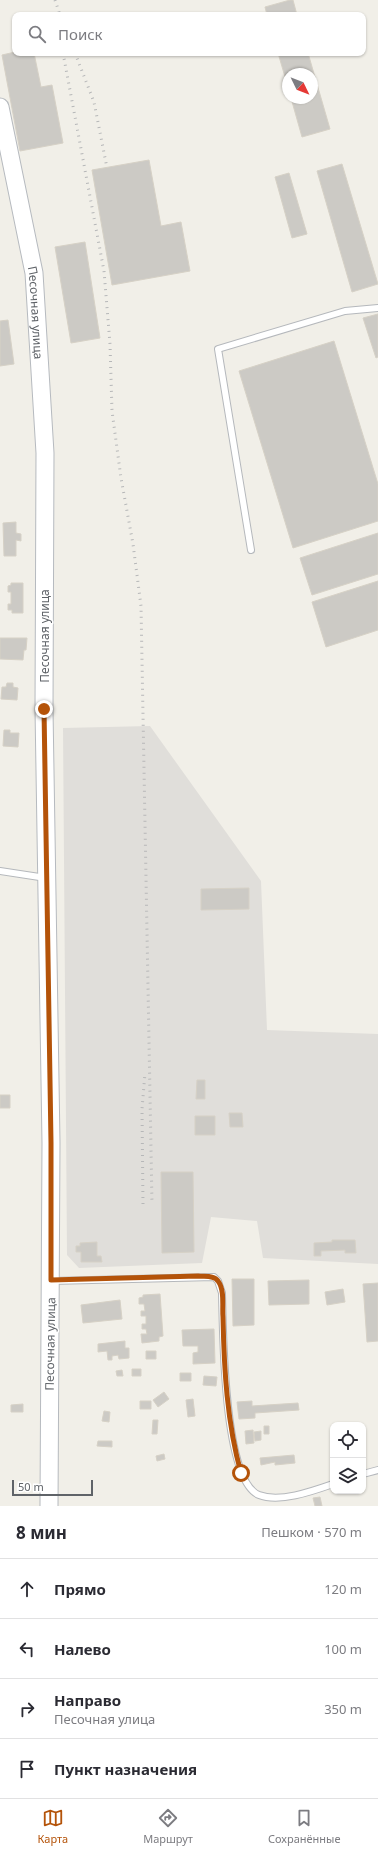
<!DOCTYPE html>
<html lang="ru">
<head>
<meta charset="utf-8">
<style>
  :root { --surface:#fff; --page:#f2f2f3; --text:#2b2b33; --muted:#7c7c81; --line:#e1e1e2; --accent:#b45309 }
  body { margin:0; font-family:"Noto Sans",sans-serif; background:var(--page); color:var(--text) }
  .controls { position:absolute; right:12px; bottom:12px; display:grid; overflow:hidden; border-radius:8px; box-shadow:0 1px 3px #0004 }
  .controls button { width:36px; height:36px; display:grid; place-items:center; padding:0; border:0; border-bottom:1px solid var(--line); background:var(--surface); color:var(--text); font:20px sans-serif }
  .compass { position:absolute; left:282px; top:68px; width:36px; height:36px; border-radius:50%; background:var(--surface); box-shadow:0 1px 3px #0004; rotate:133deg }
  .scale { position:absolute; left:12px; bottom:10px; width:81px; box-sizing:border-box; padding-left:4px; border:2px solid #5f6368; border-top:0; font-size:11px; line-height:14px; white-space:nowrap; color:#5f6368; -webkit-text-stroke:3px #fff; paint-order:stroke }
  .stop { position:absolute; width:12px; height:12px; margin:-9px; border:3px solid #b45309; border-radius:50%; background:#fff }
  .stop.end { background:#b45309; border-color:#fff; box-shadow:0 1px 4px #0008 }
  .list { margin:0; padding:0; list-style:none }
  h2 { display:flex; justify-content:space-between; align-items:center; height:52px; margin:0; padding:0 16px; font-size:17px }
  h2 small { font-size:13px; font-weight:400; color:var(--muted) }
  .list li { display:grid; grid-template-columns:26px 1fr auto; gap:12px; align-items:center; box-sizing:border-box; height:60px; padding:0 16px; border-top:1px solid var(--line) }
  .list b { display:block; font-size:15px; white-space:nowrap }
  .list p { margin:0; font-size:13px; white-space:nowrap; color:var(--muted) }
  .list em { font-size:13px; font-style:normal; color:var(--muted) }
  .icon { flex:none; width:22px; height:22px; fill:none; stroke:currentColor; stroke-width:2; stroke-linecap:round; stroke-linejoin:round }
  .map { position:relative; flex:none; width:378px; height:1506px; overflow:hidden }
  .search { position:absolute; background:var(--surface); box-shadow:0 1px 3px #0004; left:12px; right:12px; top:12px; height:44px; display:flex; align-items:center; gap:10px; box-sizing:border-box; padding:0 14px; border-radius:8px; color:var(--muted); font-size:15px }
  .sheet { height:292px; background:var(--surface) }
  nav { display:flex; justify-content:space-around; align-items:center; box-sizing:border-box; height:56px; border-top:1px solid var(--line); background:var(--surface); font-size:11px; color:var(--muted) }
  nav a { display:grid; justify-items:center; gap:2px }
  nav .on { color:var(--accent) }
  .map>svg:first-child { display:block }
</style>
</head>
<body>
<div class="map">
<svg width="378" height="1506" viewBox="0 0 378 1506">
  <rect width="100%" height="100%" fill="#f1efe8"/>
  <path fill="#e0deda" d="M150,726L261,881L267,1030L378,1034V1264L263,1258L257,1221L211,1217L202,1263L79,1268L67,1255L63,728Z"/>
  <path fill="#cccac5" stroke="#d6d1c6" d="M290,0H293L297,15H267L265,7Z
    M15,52L34,53L41,87L52,85L63,143L20,151L2,55Z
    M278,53H308L330,129L302,137L291,98H312V74H288V87Z
    M149,160L161,226L181,222L190,271L112,285L92,170Z
    M342,164L378,284L352,292L317,171Z
    M289,173L307,234L292,238L275,177Z
    M85,242L100,338L71,343L55,247Z
    M378,314V357L376,358L363,318Z
    M8,320L14,364L0,366V321Z
    M334,341L378,484V521L293,548L239,371Z
    M16,522V533L21,534V541L16,540V556H4L3,523Z
    M378,533V574L312,595L300,558Z
    M378,581V630L326,647L312,602Z
    M11,583H23V613H12V610H8V604H11V592H8V586L11,585Z
    M0,638H27L26,650H24L23,660L0,659Z
    M7,683H13V687L18,688L17,700L1,699L2,687H6Z
    M4,730H10V733H19L18,747L3,746Z
    M249,888V909L201,910V889Z
    M197,1080H205V1099H196Z
    M0,1095H10V1108H0Z
    M229,1113H242L243,1127H230Z
    M195,1116H215V1135H195Z
    M161,1172H193L194,1252L162,1253Z
    M332,1240H355L356,1253H345V1250L321,1251V1256H314V1243L332,1242Z
    M97,1242V1256H101L102,1262H81V1252H76V1246H80V1243Z
    M232,1279H254V1325L233,1326Z
    M309,1280V1304L269,1305L268,1281Z
    M378,1283V1341L367,1342L363,1284Z
    M343,1289L345,1302L327,1305L325,1292Z
    M160,1294L163,1336L159,1337V1341L142,1343L141,1334H147L146,1329H142V1324H146V1316H141V1311H145L144,1304H139V1298L143,1297V1295Z
    M120,1300L122,1319L83,1323L81,1305Z
    M214,1329L215,1363L193,1364V1353L198,1352V1346H183L182,1330Z
    M125,1341V1348H129V1358L119,1359L118,1355L112,1356V1360H108L107,1351L98,1352V1344Z
    M146,1351H156V1359H146Z
    M132,1369H141V1376H132Z
    M122,1370L123,1376H117L116,1371Z
    M180,1373H191V1381H180Z
    M204,1376L217,1377L216,1386L203,1385Z
    M164,1392L169,1399L158,1407L153,1400Z
    M193,1399L195,1416L188,1417L186,1400Z
    M140,1401H151V1409H140Z
    M252,1401V1406L298,1403L299,1410L255,1413V1418L239,1419L237,1402Z
    M23,1404V1412H11V1405Z
    M104,1411L110,1412L109,1422L102,1421Z
    M153,1420H158L157,1434H152Z
    M264,1426H269V1434H264Z
    M253,1430L254,1443L246,1444L245,1431Z
    M261,1431V1440L255,1441L254,1432Z
    M98,1441H112V1447L97,1446Z
    M164,1454L165,1459L157,1461L156,1456Z
    M294,1455L295,1463L275,1465V1462L261,1465L260,1458Z
    M320,1497L322,1506H315L313,1498Z"/>
  <g fill="none" stroke-linecap="round" stroke-linejoin="round">
    <defs>
      <path id="lane" d="M251,550L218,349L345,311L378,308
        M0,871L46,878
        M51,1281L214,1277L218,1281L222,1293C223,1329 223,1481 259,1495C280,1503 313,1491 333,1484
        M363,1474L378,1470"/>
      <g id="secondary">
        <path id="s1" d="M0,107L34,273L45,453L44,709L51,1143L49,1506"/>
      </g>
    </defs>
    <use href="#lane" stroke="#b5b8bc" stroke-width="8"/>
    <use href="#secondary" stroke="#b6babf" stroke-width="19"/>
    <use href="#lane" stroke="#fff" stroke-width="6"/>
    <use href="#secondary" stroke="#fff" stroke-width="17"/>
    <path stroke="#b6b7b8" stroke-width="3" stroke-dasharray="1 5" stroke-linecap="butt" d="M55,0L60,15
      M63,53L104,271L110,344L112,411L121,478L133,544L141,606L152,1204
      M75,53L94,102L107,168
      M143,1204L142,1109L145,1073"/>
  </g>
  <g fill="none" stroke-linecap="round" stroke-linejoin="round">
    <path stroke="#b45309" stroke-width="5" d="M44,709L51,1143V1280L198,1276C205,1277 214,1275 218,1281C225,1290 222,1307 223,1317C224,1369 227,1423 241,1473"/>
  </g>
  <g text-anchor="middle" dominant-baseline="central" stroke-width="3" stroke-linejoin="round" paint-order="stroke">
    <g font-size="12" fill="#5f6368" stroke="#fff">
      <text stroke="none"><textPath href="#s1" startOffset="209">Песочная улица</textPath></text>
      <text transform="translate(44 636) rotate(-90)">Песочная улица</text>
      <text transform="translate(50 1344) rotate(-89)">Песочная улица</text>
    </g>
  </g>
</svg>
<div class="controls">
<button><svg class="icon" aria-label="locate" viewBox="0 0 24 24"><circle cx="12" cy="12" r="6"/><path d="M12 2v4M12 18v4M2 12h4M18 12h4"/></svg></button>
<button><svg class="icon" aria-label="layers" viewBox="0 0 24 24"><path d="M12 4l9 5-9 5-9-5zM3 14l9 5 9-5"/></svg></button>
</div>
<svg class="compass" viewBox="-18 -18 36 36"><path d="M0-13l5 13h-10z" fill="#e53935"/><path d="M0 13l5-13h-10z" fill="#7c7c81"/></svg>
<div class="scale">50 m</div>
<div class="stop" style="left:241px;top:1473px"></div>
<div class="stop end" style="left:44px;top:709px"></div>
<div class="search"><svg class="icon" aria-label="search" viewBox="0 0 24 24"><circle cx="10" cy="10" r="6"/><path d="M15 15l6 6"/></svg>Поиск</div>
</div>
<section class="sheet">
<h2>8 мин<small>Пешком · 570 m</small></h2>
<ul class="list">
<li><svg class="icon" aria-label="ahead" viewBox="0 0 24 24"><path d="M12 20V5M6 11l6-6 6 6"/></svg><div><b>Прямо</b></div><em>120 m</em></li>
<li><svg class="icon" aria-label="left" viewBox="0 0 24 24"><path d="M17 20v-9H6M10 6l-5 5 5 5"/></svg><div><b>Налево</b></div><em>100 m</em></li>
<li><svg class="icon" aria-label="right" viewBox="0 0 24 24"><path d="M7 20v-9h11M14 6l5 5-5 5"/></svg><div><b>Направо</b><p>Песочная улица</p></div><em>350 m</em></li>
<li><svg class="icon" aria-label="arrive" viewBox="0 0 24 24"><path d="M6 21V4h12l-3 4 3 4H6"/></svg><div><b>Пункт назначения</b></div></li>
</ul>
</section>
<nav>
<a class="on"><svg class="icon" aria-label="map" viewBox="0 0 24 24"><path d="M3 6l6-2 6 2 6-2v14l-6 2-6-2-6 2zM9 4v14M15 6v14"/></svg>Карта</a>
<a><svg class="icon" aria-label="directions" viewBox="0 0 24 24"><path d="M12 3l9 9-9 9-9-9zM9 14v-3h6M13 9l2 2-2 2"/></svg>Маршрут</a>
<a><svg class="icon" aria-label="saved" viewBox="0 0 24 24"><path d="M7 4h10v16l-5-4-5 4z"/></svg>Сохранённые</a>
</nav>
</body>
</html>
